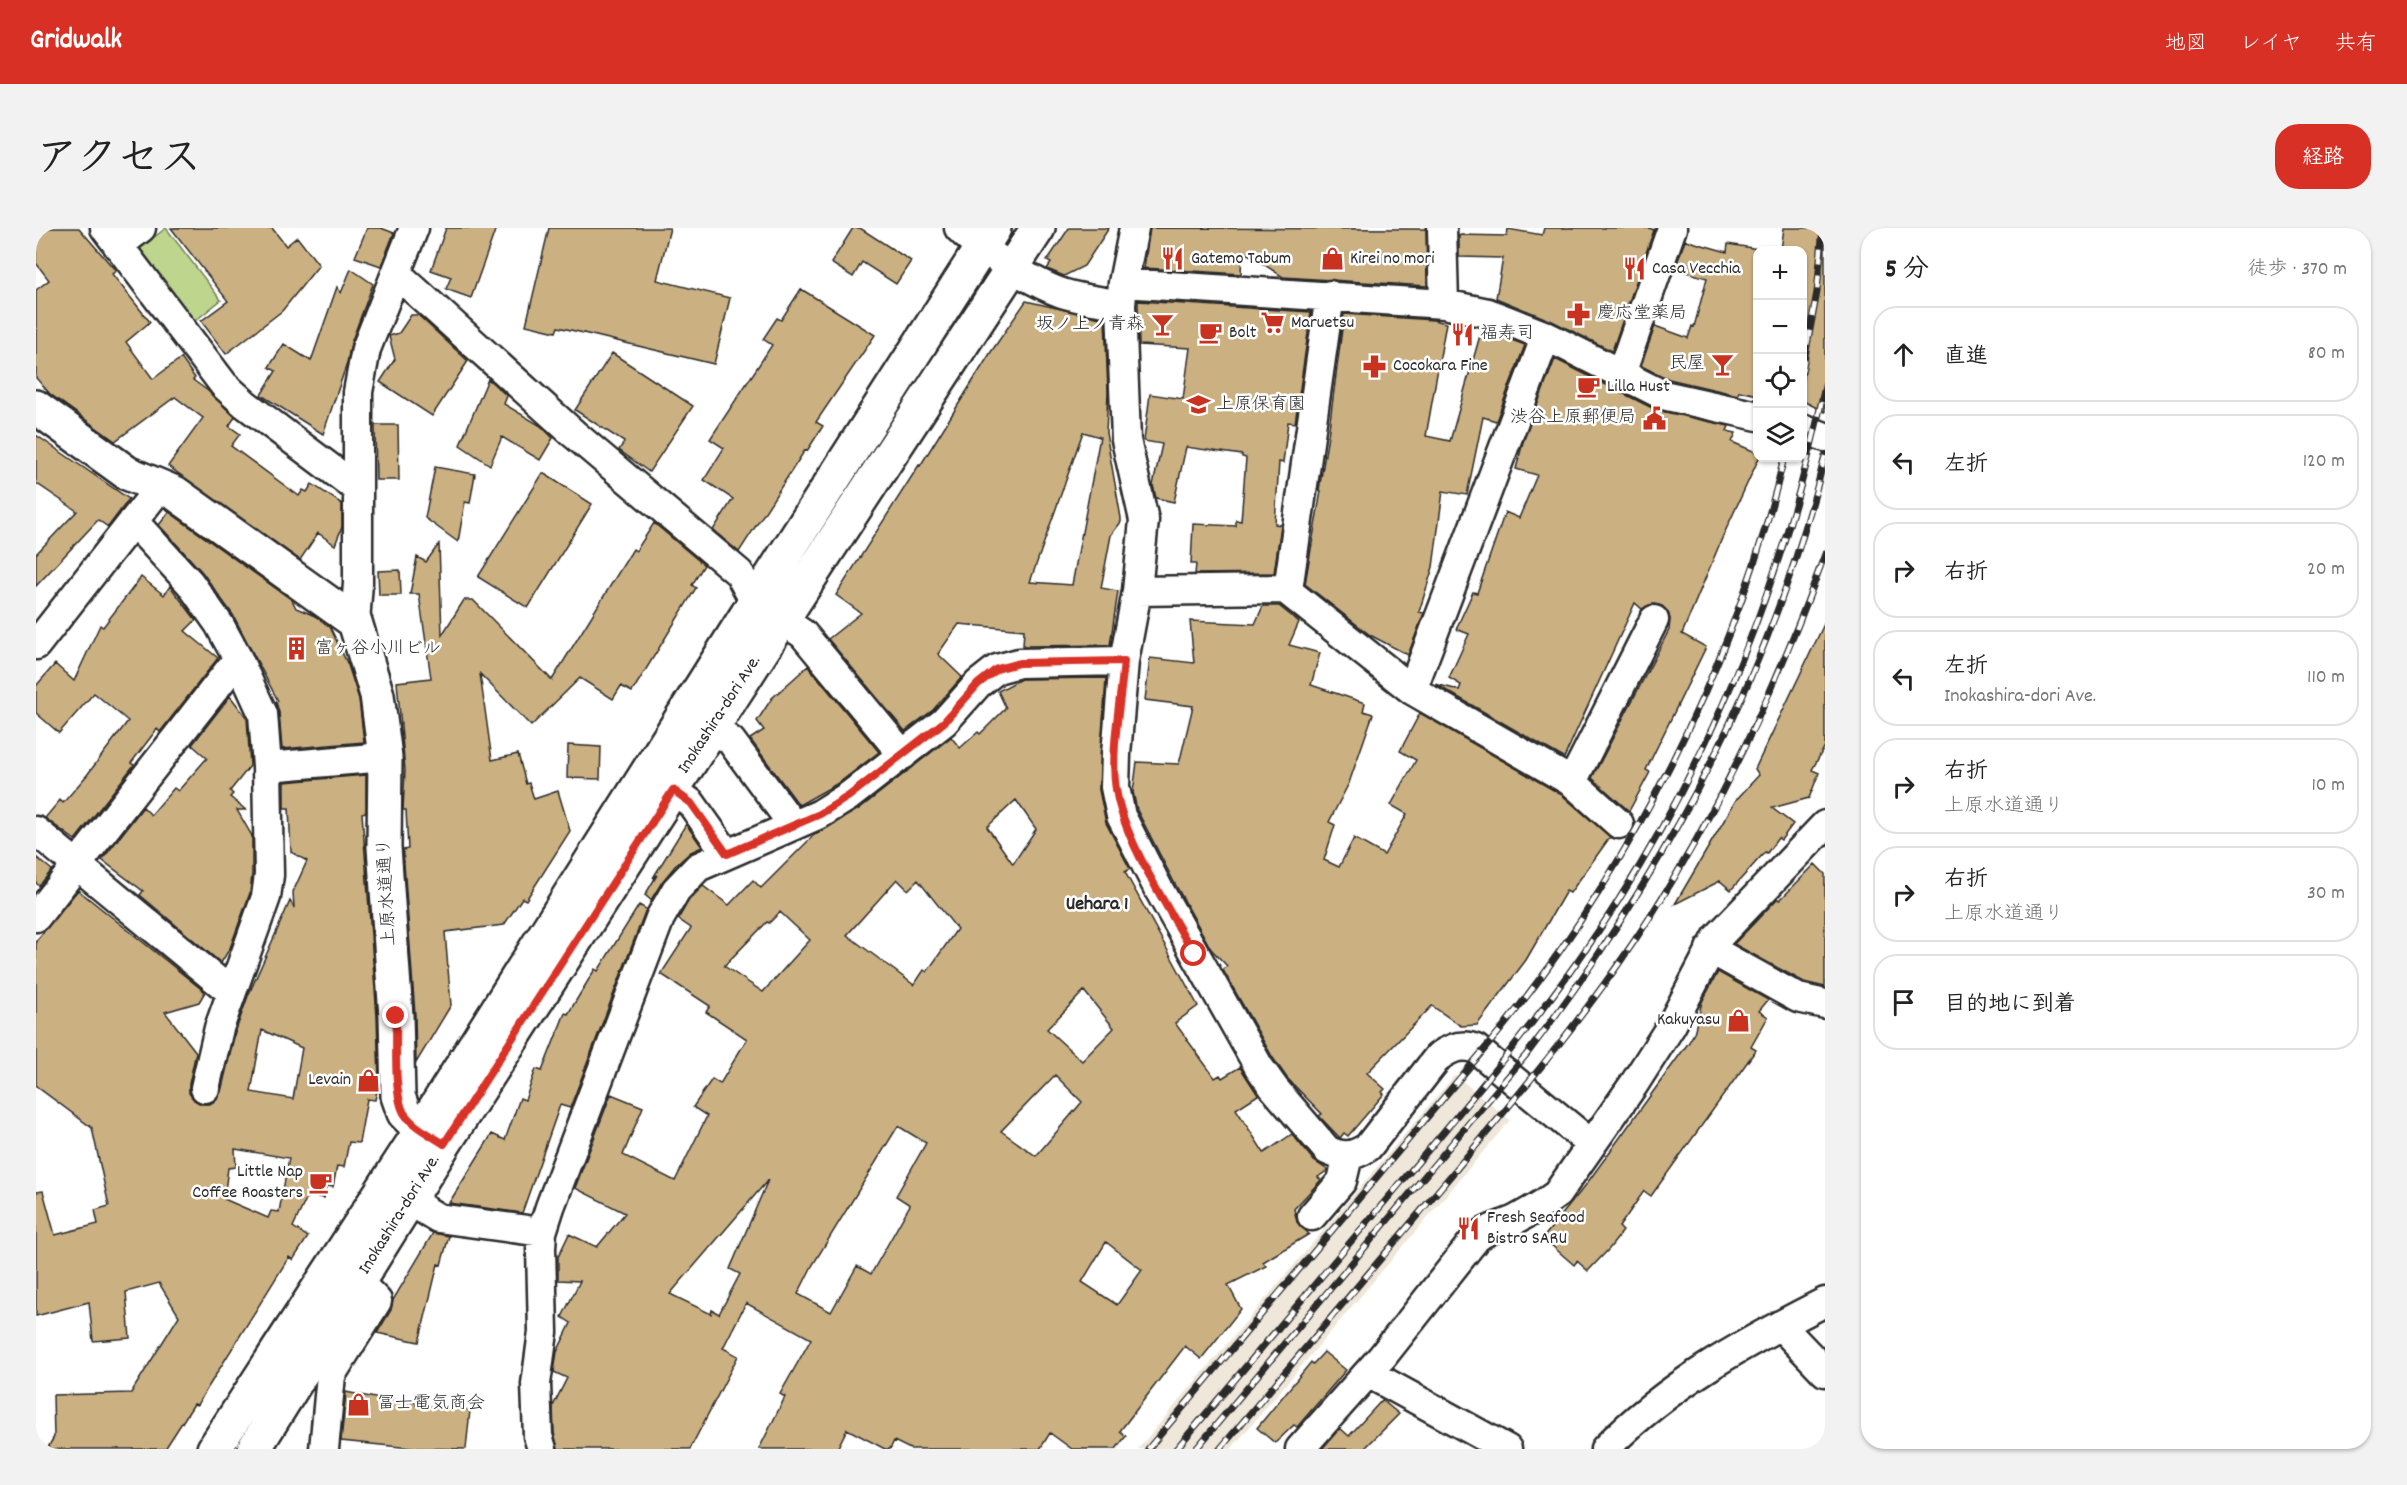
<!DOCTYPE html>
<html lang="ja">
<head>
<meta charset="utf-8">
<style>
  :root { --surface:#fff; --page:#f2f2f2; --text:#222; --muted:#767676; --line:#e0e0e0; --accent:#d93025 }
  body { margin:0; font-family:Dekko,"Klee One",sans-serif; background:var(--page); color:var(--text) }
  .controls { position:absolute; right:18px; top:18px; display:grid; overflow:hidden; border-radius:12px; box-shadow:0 2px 4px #0004 }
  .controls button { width:54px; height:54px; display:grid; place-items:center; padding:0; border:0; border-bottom:2px solid var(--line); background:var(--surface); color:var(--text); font:30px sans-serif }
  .stop { position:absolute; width:18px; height:18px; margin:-14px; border:4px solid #d93025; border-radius:50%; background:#fff }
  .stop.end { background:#d93025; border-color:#fff; box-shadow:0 2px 6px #0008 }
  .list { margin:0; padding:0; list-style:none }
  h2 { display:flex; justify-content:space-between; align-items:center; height:78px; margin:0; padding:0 24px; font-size:26px }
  h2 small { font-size:20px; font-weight:400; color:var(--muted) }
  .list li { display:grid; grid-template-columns:39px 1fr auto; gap:18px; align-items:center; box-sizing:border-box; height:96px; margin:0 12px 12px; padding:0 12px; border:2px solid var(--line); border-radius:24px }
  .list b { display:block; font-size:22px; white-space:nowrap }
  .list p { margin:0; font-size:20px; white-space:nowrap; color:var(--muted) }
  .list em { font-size:20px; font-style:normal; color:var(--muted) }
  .icon { flex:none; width:33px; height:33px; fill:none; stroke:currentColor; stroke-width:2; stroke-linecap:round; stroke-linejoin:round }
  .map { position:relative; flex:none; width:1789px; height:1221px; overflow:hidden; border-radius:24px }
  header { display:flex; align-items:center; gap:36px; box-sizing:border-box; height:84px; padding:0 30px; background:var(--accent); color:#fff }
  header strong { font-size:28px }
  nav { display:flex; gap:33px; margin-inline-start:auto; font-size:21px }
  .intro { display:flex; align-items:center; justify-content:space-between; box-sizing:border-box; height:144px; padding:0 36px }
  h1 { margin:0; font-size:42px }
  .button { padding:15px 27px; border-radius:24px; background:var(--accent); color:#fff; font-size:21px; font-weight:700 }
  main { display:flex; gap:36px; padding:0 36px }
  aside { flex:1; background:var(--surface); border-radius:24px; box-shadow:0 2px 4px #0004 }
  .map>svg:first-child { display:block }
</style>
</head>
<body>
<header>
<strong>Gridwalk</strong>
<nav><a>地図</a><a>レイヤ</a><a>共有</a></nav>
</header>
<div class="intro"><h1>アクセス</h1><a class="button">経路</a></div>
<main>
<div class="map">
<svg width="1789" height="1221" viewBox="0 0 1789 1221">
  <rect width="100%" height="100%" fill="#fff"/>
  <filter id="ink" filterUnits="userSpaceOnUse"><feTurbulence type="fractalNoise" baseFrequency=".0167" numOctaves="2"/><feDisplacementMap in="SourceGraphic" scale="12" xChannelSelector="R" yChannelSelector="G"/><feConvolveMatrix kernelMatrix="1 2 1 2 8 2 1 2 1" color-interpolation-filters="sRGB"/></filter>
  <g filter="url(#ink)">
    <path fill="#efe7d9" d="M1419,847L1474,892L1257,1148L1195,1221H1102Z"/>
    <path fill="#bdd58c" stroke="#74805c" stroke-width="1.5" d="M130,0L185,72L154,97L99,24Z"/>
    <path fill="#cbb081" stroke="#2b2b2b" stroke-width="1.5" fill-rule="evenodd" d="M0,0H43L80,43L76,46L114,94L90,114L117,151L145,130L159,150L157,152L172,163L199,189L193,198L204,206L195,218L263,268L267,262L271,264L276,256L306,276V299L299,317L282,305L264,332L132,238L167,190L139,169L79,213L14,166L0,150V62L13,52L0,35Z
      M135,0H236L250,18L261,9L283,37L246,83L190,126L165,93L192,73Z
      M331,0H345L358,5L345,38L319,29Z
      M410,0H460L435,70L410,61L415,49L395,42Z
      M513,0H634L621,52L694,70L678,136L522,99L520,104L490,97Z
      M817,0H824L875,33L860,56L826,34L817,49L795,35Z
      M1033,0H1073L1048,38L1028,48L1011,41L1015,35L1011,33Z
      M1114,0L1390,1L1391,58L1247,49L1206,22L1205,46L1108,40Z
      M1508,0H1613L1618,2L1576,123L1516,93L1460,70L1467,30L1423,29V7L1471,8L1472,1L1506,7Z
      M1748,0H1789V184L1767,173V22H1745Z
      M1649,12L1691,24L1692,16L1722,21V167L1703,163L1702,167L1633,151L1605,138L1619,98L1652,110L1656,98L1658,99L1671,50L1639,41Z
      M315,41L337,56L315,115L311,135L287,206L225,167L240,143L233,139L248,116L275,133L301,59L305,65Z
      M765,61L839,107L780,194L787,198L771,223L769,222L703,324L677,302L697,271L668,252L688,220L674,211L736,117L727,111L741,90L745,92Z
      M990,73L1069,91L1072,164L1070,205L1085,290V294L1075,307L1065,360L1082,363L1074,417L987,418L988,402L923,396L902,426L926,449L897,482L869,503L792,411L825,385L800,367L883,237L884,238L955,124ZM1047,204L1064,209L1036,357L994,354Z
      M1102,73L1275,84L1259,195L1252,194L1247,235L1243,234L1239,296L1245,297L1238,345L1159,346L1160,336H1155L1157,296L1200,298V292L1205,293L1210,230L1206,229V227L1150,219L1138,274L1120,270L1117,257L1126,216L1108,213L1114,166L1147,171L1154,120L1103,117Z
      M1308,86L1397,92L1410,95L1390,208L1414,213L1445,104L1453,106L1454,104L1489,117L1460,193L1447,189L1431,267L1407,263L1397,339L1383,384L1388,385L1372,427L1334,407L1269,356L1285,263L1283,262L1292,208Z
      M375,87H382L432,133L396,188L344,154L359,131L353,108L363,105Z
      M576,125L657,178L613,244L583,222L588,214L539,182Z
      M1519,131L1620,182L1693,198L1691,203L1700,205L1696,214L1722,225L1723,230L1687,308L1646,406L1670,419L1610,542L1614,544L1593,583L1556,550L1633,402L1634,391L1632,384L1626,378L1617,376L1606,381L1599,375L1528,530L1399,456L1423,462L1425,457L1413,450L1433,406L1420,401L1437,364L1441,365L1469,284L1483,290L1501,247L1480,241L1487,214Z
      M452,151L471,168L468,176L505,198L517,210L504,232L466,209L454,237L424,217Z
      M339,197H362L363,252H340Z
      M0,207L93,271L72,299L62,292L0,358V326L41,283L0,255Z
      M399,239L439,246L434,275L429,274L422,314L389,290Z
      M507,245L556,276L492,380L442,349Z
      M133,284L256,372L260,380L279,388L294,399L312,437L323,471L328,514L246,521L243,485L240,474L242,473L197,387L166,344L123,297Z
      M618,295L668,337L656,357L660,360L596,464L585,458L577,471L544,450L495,498L444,446L456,532L482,526L490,556L493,555L498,571L522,563L534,603L490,672L486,670L468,697L409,704L415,777L380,835L379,787L367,622L372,621L370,582H367L369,542L361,454L395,450L383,366H374L381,329L390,334L403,316L406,407L428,372H437L516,452L597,321L600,323Z
      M364,342L365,367H343L342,343Z
      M105,349L128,367L134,358L160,392L149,403L182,430L124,504L121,501L95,535L98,537L39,612L9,590L24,572L27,575L51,547L92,493L58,465L23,505L0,485V458L19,436L38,453L64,397L67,399Z
      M1227,378H1243L1263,394L1253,417L1284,425L1275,457L1329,475L1327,483L1337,486L1313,555L1293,594L1299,597L1288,632L1303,639L1318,610L1348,627L1371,586L1355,577L1380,532L1364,523L1384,485L1526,567L1574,609L1534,665L1530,663L1490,732L1441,797L1425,798L1396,778L1331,845L1349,861L1346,864L1348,866L1312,908L1308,905L1304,910L1283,888L1286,886L1251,850L1237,830L1187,742L1191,738L1175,721L1137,652L1101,582L1097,564L1101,534L1143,536L1157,478L1109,472L1114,430L1158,435L1154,393L1219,396Z
      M1789,394V518L1776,542L1783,545L1773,570L1736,580L1757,596L1745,612L1742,610L1731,625L1729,624L1695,662L1684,653L1639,676L1700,572L1723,547L1719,541Z
      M772,438L843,524L804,554L763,577L714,511L728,502L721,493L736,470Z
      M1070,450L1063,562L1070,595L1094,641L1089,644L1162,778L1139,795L1179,850L1184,847L1186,850L1204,839L1222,867L1200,881L1228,925L1256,906L1278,933L1292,942L1282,949L1285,952L1258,981L1261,994L1273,1006L1227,1034L1230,1038L1192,1057L1205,1081L1165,1131L1149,1118L1084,1203L1090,1208L1080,1221H1036L1014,1205L1004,1221H874L858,1213L854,1221H849L811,1201L801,1221H723L749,1169L744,1166L775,1111L710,1075L687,1120L702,1128L654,1221H522L518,1205L517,1178L531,1150L518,1144L521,1124L535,1095L526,1089L544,1053L522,1052V1029L533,1006L561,1019L589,985L539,960L575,866L607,879L587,927L639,953L671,888L657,879L676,851L684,856L711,811L670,784L674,778L625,746L655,700L642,691L653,672L667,658L693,677L717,652L725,660L779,606L823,581L915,509L924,520L942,504L944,506L970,480L962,463L985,451ZM980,572L1000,601L977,636L951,599ZM861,651L872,662L882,652L921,701L891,744L888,742L878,757L811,707ZM744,684L774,712L727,764L688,738L731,694L733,695ZM1048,763L1078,800L1046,833L1011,801ZM1019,847L1046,874L1000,928L965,903ZM862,898L890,915L860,968L874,977L835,1046L821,1038L795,1084L762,1066L776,1038ZM732,952L694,1041L704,1046L683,1086L676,1082L675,1086L634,1066ZM1070,1014L1106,1042L1081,1077L1046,1054Z
      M194,468L211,490L214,538L194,563L197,566L194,569L210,582H201L216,608V646L214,665L194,720L185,735L104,667L107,663L66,632L107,579L115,587L138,560L142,563L171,530L156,517Z
      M532,517L565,519L564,551L531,550Z
      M330,547V584L326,585L341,789L343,854L339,872L331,871L323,915L313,914L308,939L301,938L297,959L290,958L288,970L272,967L257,999L272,1009L257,1032L253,1029L161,1177L158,1176L129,1221H11L18,1209L17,1167L95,1165L143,1088L123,1055L90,1064L94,1110L57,1113L53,1074L0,1088V964L7,963L19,1007L62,996L59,982L73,978L56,900L0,858V713L42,662L169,764L163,774L129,784L160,824L153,856V865L158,872L165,876H174L181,871L185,864L199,805L212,768L254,673L258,680L257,664L271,633L255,624L253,580H248V554ZM226,802L266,820L257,871L215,864ZM199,921L253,930L243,984L235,983L232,990L188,971L192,940L200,939Z
      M650,596L666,619L655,624L639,638L626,654L615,672L609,667L621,647L617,650Z
      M0,629L16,642L3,658L0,655Z
      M1779,636L1789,646V759L1768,754L1698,716L1742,670L1744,672Z
      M603,677L610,681L534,880L524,877L486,985L413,975L456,906L469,912L484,870L489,872L500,841L506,843L529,785L532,786L559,741L562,743Z
      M1682,744L1732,772L1723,783L1732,789L1715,819L1720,822L1615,968L1608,963L1583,999L1587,1003L1573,1021L1552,1043L1541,1033L1538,1037L1507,1010L1549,958L1653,814L1658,805L1666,774Z
      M397,1005L413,1008L405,1037L402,1036L383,1114L341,1105L355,1082L357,1072Z
      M1288,1124L1310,1142L1261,1199L1258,1197L1239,1215L1221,1200L1275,1134L1277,1136Z
      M310,1164L339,1170L380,1174V1177L434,1182L430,1221L375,1220L305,1213Z
      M1346,1172L1363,1186L1328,1221H1286L1304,1200L1313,1208Z"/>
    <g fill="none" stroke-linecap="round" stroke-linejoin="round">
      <defs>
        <path id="street" d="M69,0L188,157L209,176L322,261
          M923,0C944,22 997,55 1026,65C1044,71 1066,73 1085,77
          M1098,0L1087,55L1085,77L1090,212L1108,292L1101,363L1088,433L1080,526L1079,559L1085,588L1122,660L1223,839L1238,860L1291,922C1307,930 1317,929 1332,919L1402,829C1414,820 1426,815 1440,821L1555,916
          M1406,0L1408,76
          M82,18L105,0
          M361,46L538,206L703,345L719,374L767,406L867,527
          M1087,55L1408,76L1452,85L1510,108L1627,167L1722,188
          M1585,146L1636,0
          M1766,200L1789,209
          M97,293L154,355L183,396L202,431L227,486L231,539L233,647L230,669L183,800L169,860
          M1249,361L1253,355L1294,67
          M1101,363L1249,361L1376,462L1536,554L1583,596
          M319,394L322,355V164L330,121L378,0
          M0,417L124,259
          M1376,462L1510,108
          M676,500L695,513L757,597
          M231,539L349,529
          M1536,554L1618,392
          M637,562L655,575L691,626
          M0,603L195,764
          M0,689L202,431
          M1674,721L1762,770L1789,776
          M372,972L402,990L506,1004
          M1276,988L1306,953L1312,928
          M1744,1097L1789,1144
          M1332,1145L1471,1221
          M288,1221L295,1147L341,1073L322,1054
          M506,1221L502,1208L500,1156L507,1104L505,1020L506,1004L514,979L624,690L640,662L662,639L784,586L813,568L908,494L942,456L961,441L983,435L1088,433
          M1264,1221L1346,1129L1440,1010C1452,1000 1466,998 1479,992C1494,984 1508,976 1521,966L1598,856L1635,798L1681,710L1789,597
          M1569,1221C1631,1157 1710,1114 1789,1074"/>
        <path id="secondary" d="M0,179L91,245L139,265L319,394L341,467L349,529L348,619L360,788L362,868L368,885L377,894L404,914
          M178,1221L386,901L719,374L958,0
          M218,1221L408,916L729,418L1002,0"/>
      </defs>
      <use href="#street" stroke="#2b2b2b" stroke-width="33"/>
      <use href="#secondary" stroke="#2b2b2b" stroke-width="38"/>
      <use href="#street" stroke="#fff" stroke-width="28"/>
      <use href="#secondary" stroke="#fff" stroke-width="33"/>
      <defs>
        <path id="rail" d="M1766,144L1781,64L1787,0
          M1112,1221L1462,805C1595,641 1699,435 1748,230
          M1140,1221C1213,1136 1284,1049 1357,964C1436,870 1516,777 1582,673C1682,516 1750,340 1789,158
          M1160,1221L1490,827C1627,648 1735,448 1789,228
          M1184,1221C1262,1129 1340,1037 1417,945C1486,863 1556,780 1614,689C1687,575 1743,453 1789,326"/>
      </defs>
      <use href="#rail" stroke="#2b2b2b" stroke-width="7"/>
      <use href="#rail" stroke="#fff" stroke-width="4.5" stroke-dasharray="14" stroke-linecap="butt"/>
    </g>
  </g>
  <g fill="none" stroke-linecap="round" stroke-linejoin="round" filter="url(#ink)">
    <path stroke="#d93025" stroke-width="8" d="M360,788C361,812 357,866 368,885C377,899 395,907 408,916L637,562L655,575L691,626L784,586L813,568L908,494L942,456L961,441L983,435L1088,433C1085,471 1074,524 1080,561C1087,611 1133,681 1158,726"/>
  </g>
  <defs>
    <symbol id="restaurant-bare" viewBox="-9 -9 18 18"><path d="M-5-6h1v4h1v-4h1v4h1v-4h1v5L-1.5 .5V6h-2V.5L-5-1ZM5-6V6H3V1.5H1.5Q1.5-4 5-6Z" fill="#c8321e" stroke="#fff" stroke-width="2.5" paint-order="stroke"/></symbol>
    <symbol id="shop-bare" viewBox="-9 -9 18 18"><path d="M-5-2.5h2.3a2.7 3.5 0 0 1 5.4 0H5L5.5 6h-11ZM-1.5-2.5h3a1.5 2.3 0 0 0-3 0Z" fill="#c8321e" stroke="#fff" stroke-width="2.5" paint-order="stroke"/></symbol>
    <symbol id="pharmacy-bare" viewBox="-9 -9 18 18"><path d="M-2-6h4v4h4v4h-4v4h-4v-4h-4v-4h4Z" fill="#c8321e" stroke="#fff" stroke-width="2.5" paint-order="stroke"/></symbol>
    <symbol id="supermarket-bare" viewBox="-9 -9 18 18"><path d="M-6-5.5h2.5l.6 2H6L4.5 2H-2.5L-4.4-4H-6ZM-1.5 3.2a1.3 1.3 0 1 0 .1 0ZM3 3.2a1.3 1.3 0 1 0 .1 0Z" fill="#c8321e" stroke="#fff" stroke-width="2.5" paint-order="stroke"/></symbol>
    <symbol id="bar-bare" viewBox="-9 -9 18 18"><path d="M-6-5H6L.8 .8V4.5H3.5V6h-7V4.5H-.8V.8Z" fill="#c8321e" stroke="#fff" stroke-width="2.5" paint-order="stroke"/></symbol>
    <symbol id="cafe-bare" viewBox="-9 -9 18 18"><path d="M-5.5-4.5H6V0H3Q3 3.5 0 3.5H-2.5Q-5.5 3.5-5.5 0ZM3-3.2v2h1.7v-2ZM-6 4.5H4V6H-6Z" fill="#c8321e" stroke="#fff" stroke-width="2.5" paint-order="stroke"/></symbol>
    <symbol id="school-bare" viewBox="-9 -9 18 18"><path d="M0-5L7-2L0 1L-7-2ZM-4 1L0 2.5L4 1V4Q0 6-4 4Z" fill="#c8321e" stroke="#fff" stroke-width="2.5" paint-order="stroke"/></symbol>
    <symbol id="civic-bare" viewBox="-9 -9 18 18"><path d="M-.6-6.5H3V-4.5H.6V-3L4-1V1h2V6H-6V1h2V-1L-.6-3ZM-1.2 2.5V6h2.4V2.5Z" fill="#c8321e" stroke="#fff" stroke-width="2.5" paint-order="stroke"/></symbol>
    <symbol id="building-bare" viewBox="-9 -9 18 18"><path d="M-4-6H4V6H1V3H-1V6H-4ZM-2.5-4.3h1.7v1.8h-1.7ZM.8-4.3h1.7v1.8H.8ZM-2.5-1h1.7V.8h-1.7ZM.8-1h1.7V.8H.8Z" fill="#c8321e" stroke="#fff" stroke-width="2.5" paint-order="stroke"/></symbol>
  </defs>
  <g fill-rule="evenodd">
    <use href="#restaurant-bare" x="1120" y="14" width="33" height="33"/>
    <use href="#shop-bare" x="1280" y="14" width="33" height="33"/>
    <use href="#restaurant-bare" x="1582" y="24" width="33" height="33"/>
    <use href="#pharmacy-bare" x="1526" y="70" width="33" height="33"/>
    <use href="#supermarket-bare" x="1220" y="78" width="33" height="33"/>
    <use href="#bar-bare" x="1110" y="80" width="33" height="33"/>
    <use href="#cafe-bare" x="1158" y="88" width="33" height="33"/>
    <use href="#restaurant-bare" x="1410" y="90" width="33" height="33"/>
    <use href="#bar-bare" x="1670" y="120" width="33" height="33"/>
    <use href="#pharmacy-bare" x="1322" y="122" width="33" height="33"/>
    <use href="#cafe-bare" x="1536" y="142" width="33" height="33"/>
    <use href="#school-bare" x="1146" y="160" width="33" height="33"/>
    <use href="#civic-bare" x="1602" y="174" width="33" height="33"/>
    <use href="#building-bare" x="244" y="404" width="33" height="33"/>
    <use href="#shop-bare" x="1686" y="776" width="33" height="33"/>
    <use href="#shop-bare" x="316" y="836" width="33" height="33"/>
    <use href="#cafe-bare" x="268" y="938" width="33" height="33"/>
    <use href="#restaurant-bare" x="1416" y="984" width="33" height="33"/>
    <use href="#shop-bare" x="306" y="1160" width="33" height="33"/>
  </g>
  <g text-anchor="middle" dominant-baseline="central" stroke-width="5" stroke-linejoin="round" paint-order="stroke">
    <g font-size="18" fill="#2b2b2b" stroke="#fff" text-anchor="start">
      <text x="1155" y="31">Gatemo Tabum</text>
      <text x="1314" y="31">Kirei no mori</text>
      <text x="1616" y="41">Casa Vecchia</text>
      <text x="1561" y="86">慶応堂薬局</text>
      <text x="1255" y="95">Maruetsu</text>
      <text x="1108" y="97" text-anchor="end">坂ノ上ノ青森</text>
      <text x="1193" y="105">Bolt</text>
      <text x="1444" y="106">福寿司</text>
      <text x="1669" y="136" text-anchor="end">民屋</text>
      <text x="1357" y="138">Cocokara Fine</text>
      <text x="1571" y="159">Lilla Hust</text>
      <text x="1180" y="177">上原保育園</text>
      <text x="1600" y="190" text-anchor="end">渋谷上原郵便局</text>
      <text x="279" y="421">富ヶ谷小川ビル</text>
      <text x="1684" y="792" text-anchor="end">Kakuyasu</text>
      <text x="315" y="852" text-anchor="end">Levain</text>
      <text x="267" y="944" text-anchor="end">Little Nap<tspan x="267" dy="21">Coffee Roasters</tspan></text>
      <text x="1451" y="990">Fresh Seafood<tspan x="1451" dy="21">Bistro SARU</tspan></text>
      <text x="341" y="1176">冨士電気商会</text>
    </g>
    <g font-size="18" fill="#2b2b2b" stroke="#fff">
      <text transform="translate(684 487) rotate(-57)">Inokashira-dori Ave.</text>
      <text transform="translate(352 664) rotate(-93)">上原水道通り</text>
      <text transform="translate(364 987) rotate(-58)">Inokashira-dori Ave.</text>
    </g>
    <g font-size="20" font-weight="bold" fill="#2b2b2b" stroke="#fff">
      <text x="1061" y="677">Uehara 1</text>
    </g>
  </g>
</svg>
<div class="controls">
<button>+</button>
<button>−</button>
<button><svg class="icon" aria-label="locate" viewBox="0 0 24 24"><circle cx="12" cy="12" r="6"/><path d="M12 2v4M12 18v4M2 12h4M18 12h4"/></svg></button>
<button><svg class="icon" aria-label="layers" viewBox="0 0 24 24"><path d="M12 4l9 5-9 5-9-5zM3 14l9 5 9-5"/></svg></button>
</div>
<div class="stop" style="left:1158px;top:726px"></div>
<div class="stop end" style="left:360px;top:788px"></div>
</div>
<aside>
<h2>5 分<small>徒歩 · 370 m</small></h2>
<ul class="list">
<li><svg class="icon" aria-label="ahead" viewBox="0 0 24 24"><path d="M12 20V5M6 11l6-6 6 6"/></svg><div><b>直進</b></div><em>80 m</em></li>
<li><svg class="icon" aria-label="left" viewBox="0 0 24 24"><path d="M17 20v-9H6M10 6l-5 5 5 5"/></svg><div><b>左折</b></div><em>120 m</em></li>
<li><svg class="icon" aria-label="right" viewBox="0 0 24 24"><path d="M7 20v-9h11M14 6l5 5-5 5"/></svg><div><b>右折</b></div><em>20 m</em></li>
<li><svg class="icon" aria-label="left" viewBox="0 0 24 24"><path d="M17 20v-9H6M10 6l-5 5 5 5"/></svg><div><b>左折</b><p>Inokashira-dori Ave.</p></div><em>110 m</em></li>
<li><svg class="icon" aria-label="right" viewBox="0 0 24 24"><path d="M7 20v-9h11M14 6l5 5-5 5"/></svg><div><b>右折</b><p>上原水道通り</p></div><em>10 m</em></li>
<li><svg class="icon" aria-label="right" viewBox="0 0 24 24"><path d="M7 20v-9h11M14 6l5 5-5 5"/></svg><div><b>右折</b><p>上原水道通り</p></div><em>30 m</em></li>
<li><svg class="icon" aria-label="arrive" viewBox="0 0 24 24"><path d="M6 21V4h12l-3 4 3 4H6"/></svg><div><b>目的地に到着</b></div></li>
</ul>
</aside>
</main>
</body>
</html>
